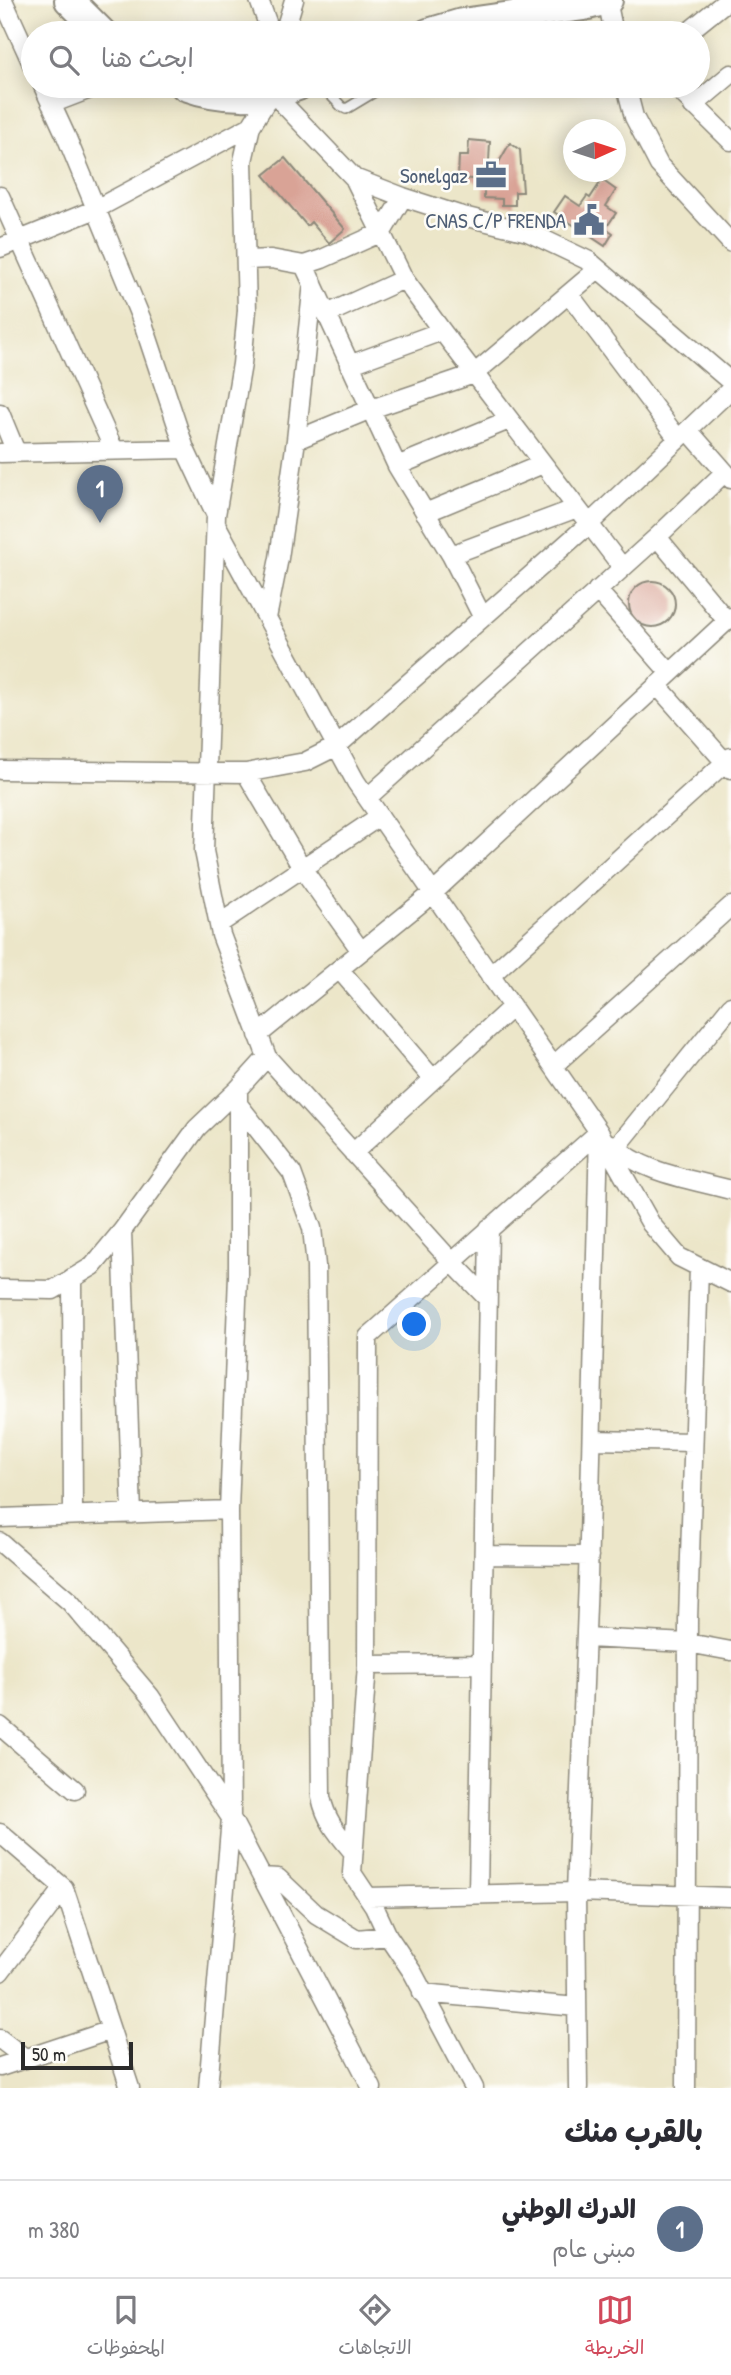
<!DOCTYPE html>
<html lang="ar">
<head>
<meta charset="utf-8">
<style>
  :root { --surface:#fff; --page:#f7f7f7; --text:#2b2b33; --muted:#7c7c81; --line:#e1e1e2; --accent:#d1495b }
  body { margin:0; font-family:"Patrick Hand","Playpen Sans Arabic",sans-serif; background:var(--page); color:var(--text); direction:rtl }
  .compass { position:absolute; left:563px; top:119px; width:63px; height:63px; border-radius:50%; background:var(--surface); box-shadow:0 4px 18px #0003; rotate:87deg }
  .scale { position:absolute; left:21px; bottom:18px; width:112px; box-sizing:border-box; padding-left:7px; border:4px solid #2b2b2b; border-top:0; font-size:19px; line-height:24px; white-space:nowrap; color:#2b2b2b; -webkit-text-stroke:5px #fdfcf7; paint-order:stroke }
  .you { position:absolute; left:415px; top:1325px; width:24px; height:24px; margin:-18px; border:5px solid #fff; border-radius:50%; background:#1a73e8; box-shadow:0 0 0 10px #1a73e833 }
  .badge { display:grid; place-items:center; width:46px; height:46px; border-radius:50%; background:var(--accent); color:#fff; font-size:23px; font-weight:700 }
  .pin { position:absolute; translate:-50% -58px; filter:drop-shadow(0 2px 4px #0008) }
  .pin::after { content:''; position:absolute; top:37px; width:24px; height:21px; background:inherit; clip-path:polygon(0 0,100% 0,50% 100%) }
  .list { margin:0; padding:0; list-style:none }
  h2 { display:flex; justify-content:space-between; align-items:center; height:91px; margin:0; padding:0 28px; font-size:30px }
  h2 small { font-size:23px; font-weight:400; color:var(--muted) }
  .list li { display:grid; grid-template-columns:46px 1fr auto; gap:21px; align-items:center; box-sizing:border-box; height:98px; padding:0 28px; border-top:2px solid var(--line) }
  .list b { display:block; font-size:26px; white-space:nowrap }
  .list p { margin:0; font-size:23px; white-space:nowrap; color:var(--muted) }
  .list em { font-size:23px; font-style:normal; color:var(--muted) }
  .icon { flex:none; width:38px; height:38px; fill:none; stroke:currentColor; stroke-width:2; stroke-linecap:round; stroke-linejoin:round }
  .map { position:relative; flex:none; width:731px; height:2088px; overflow:hidden; direction:ltr }
  .search { position:absolute; background:var(--surface); box-shadow:0 4px 18px #0003; left:21px; right:21px; top:21px; height:77px; display:flex; align-items:center; gap:18px; box-sizing:border-box; padding:0 24px; border-radius:38px; color:var(--muted); font-size:26px }
  .sheet { height:189px; background:var(--surface) }
  nav { display:flex; justify-content:space-around; align-items:center; box-sizing:border-box; height:98px; border-top:2px solid var(--line); background:var(--surface); font-size:19px; color:var(--muted) }
  nav a { display:grid; justify-items:center; gap:4px }
  nav .on { color:var(--accent) }
  .map>svg:first-child { display:block }
</style>
</head>
<body>
<div class="map">
<svg width="731" height="2088" viewBox="0 0 731 2088">
  <rect width="100%" height="100%" fill="#fdfcf7"/>
  <filter id="ink" filterUnits="userSpaceOnUse"><feTurbulence type="fractalNoise" baseFrequency=".0143" numOctaves="2"/><feDisplacementMap in="SourceGraphic" scale="14" xChannelSelector="R" yChannelSelector="G"/><feConvolveMatrix kernelMatrix="1 2 1 2 8 2 1 2 1" color-interpolation-filters="sRGB"/></filter>
  <filter id="wash" filterUnits="userSpaceOnUse"><feTurbulence type="fractalNoise" baseFrequency=".00686" numOctaves="4" result="noise"/><feDisplacementMap in="SourceGraphic" scale="28" xChannelSelector="R" yChannelSelector="G"/><feGaussianBlur stdDeviation="1.57" result="paint"/><feColorMatrix in="noise" values="0 0 0 0 0 0 0 0 0 0 0 0 0 0 0 0 0 1.4 0 .05"/><feComposite in="paint" operator="in"/></filter>
  <g filter="url(#wash)">
    <rect width="100%" height="100%" fill="#ece6c9"/>
    <g id="blocks">
      <path fill="#d9a396" d="M469,140L490,142L488,181L510,143L520,150L523,192H515V205H502V199L484,198V188L472,179L458,178L459,156H468Z
        M285,158L345,229L329,243L311,222L307,226L264,175Z
        M602,180L616,190L606,206L616,213L606,228L613,233L605,246L554,212L565,196L580,206L587,196L590,198Z
        M629 604a23 23 0 1 1 46 0a23 23 0 1 1-46 0Z"/>
    </g>
  </g>
  <g filter="url(#ink)">
    <use href="#blocks" fill-opacity="0" stroke="#8c887a" stroke-width="2"/>
    <g fill="none" stroke-linecap="round" stroke-linejoin="round">
      <defs>
        <path id="lane" d="M322,86L342,107L346,109L376,91V86"/>
        <path id="street" d="M3,0L33,66
          M259,0L271,33
          M607,0L614,33
          M284,33L294,0
          M687,33L728,0
          M43,86L66,136L143,323L185,449L216,515
          M626,86L634,117L659,165L731,243
          M675,86L731,141
          M274,89L251,126L243,161L247,310L242,364L216,515L204,851L221,935L267,1057L451,1261L487,1298
          M273,93L354,178L403,197L459,215L528,232L589,261L731,382
          M51,104L98,86
          M693,106L731,74
          M354,178L404,279L442,331L622,567
          M0,196L114,450
          M0,248L96,209L251,126
          M247,260L271,259L304,265L322,259L382,232L403,197
          M304,265L397,466L451,555L482,616
          M313,283L296,440L371,409L474,374L598,269
          M569,294L678,439
          M327,314L404,279
          M349,365L442,331
          M0,413L16,452
          M688,430L731,479
          M0,453L185,449
          M397,466L509,420
          M425,513L543,464
          M216,524L356,782L599,1132L651,1224L679,1257L731,1283
          M657,537L727,621
          M451,555L577,508
          M597,590L670,673
          M267,618L279,558L296,440
          M657,685L731,769
          M0,770L246,773L305,762L337,746L589,524L731,389
          M246,773L302,868L361,951
          M367,798L657,537L725,472
          M219,924L380,816
          M339,969L433,1079
          M490,976L731,757
          M258,1035L433,893L731,617
          M553,1066L731,906
          M238,1104L292,1173L312,1228L316,1266L321,1797C326,1821 338,1834 353,1852
          M612,1144C643,1174 691,1179 731,1190
          M616,1148L731,1006
          M353,1153L512,1007
          M122,1231L132,1514
          M72,1278L73,1515
          M0,1289L53,1290L93,1266L122,1231L197,1128L238,1089L267,1057
          M592,1440L693,1442
          M0,1518L229,1510
          M0,1542L70,1602L150,1696L231,1818L372,2088
          M484,1555L589,1556
          M586,1638L688,1643L731,1651
          M367,1665L482,1664
          M0,1726L75,1790
          M0,1833L64,1888L111,2030
          M262,1877L278,1878L316,1914L357,1939L388,1936
          M478,1894L489,1228
          M368,1897L576,1892L731,1897
          M0,1972L64,1888
          M422,1993L577,2007
          M0,2039L26,2059
          M0,2067L111,2030L130,2088
          M208,2088L231,1818L229,1510L238,1275V1089
          M474,2088L413,1973L388,1936L374,1906L352,1873L367,1665L368,1337L599,1132
          M578,2088L576,1892L588,1580L599,1132
          M686,2088L688,1620L699,1267"/>
        <path id="primary" d="M69,0L102,33
          M428,33L462,23L584,6L608,0
          M185,86C221,99 263,100 298,86"/>
      </defs>
      <use href="#lane" stroke="#8c887a" stroke-width="12"/>
      <use href="#street" stroke="#8c887a" stroke-width="21"/>
      <use href="#primary" stroke="#8c887a" stroke-width="32"/>
      <use href="#lane" stroke="#fff" stroke-width="9"/>
      <use href="#street" stroke="#fff" stroke-width="18"/>
      <use href="#primary" stroke="#fff" stroke-width="28"/>
    </g>
  </g>
  <defs>
    <symbol id="office-bare" viewBox="-9 -9 18 18"><path d="M-6-3h4V-5.5h4V-3h4V5H-6ZM-1-4.5V-3h2v-1.5ZM-6 0V1H6V0Z" fill="#5c6f8a" stroke="#fdfcf7" stroke-width="2.5" paint-order="stroke"/></symbol>
    <symbol id="civic-bare" viewBox="-9 -9 18 18"><path d="M-.6-6.5H3V-4.5H.6V-3L4-1V1h2V6H-6V1h2V-1L-.6-3ZM-1.2 2.5V6h2.4V2.5Z" fill="#5c6f8a" stroke="#fdfcf7" stroke-width="2.5" paint-order="stroke"/></symbol>
  </defs>
  <g fill-rule="evenodd">
    <use href="#office-bare" x="469" y="153" width="44" height="44"/>
    <use href="#civic-bare" x="567" y="198" width="44" height="44"/>
  </g>
  <g text-anchor="middle" dominant-baseline="central" stroke-width="5" stroke-linejoin="round" paint-order="stroke">
    <g font-size="21" fill="#4e5e75" stroke="#fdfcf7" text-anchor="end">
      <text x="468" y="175">Sonelgaz</text>
      <text x="566" y="220">CNAS C/P FRENDA</text>
    </g>
  </g>
</svg>
<svg class="compass" viewBox="-18 -18 36 36"><path d="M0-13l5 13h-10z" fill="#e53935"/><path d="M0 13l5-13h-10z" fill="#7c7c81"/></svg>
<div class="scale">50 m</div>
<div class="you"></div>
<div class="pin badge" style="left:100px;top:523px;background:#5c6f8a">1</div>
<div class="search"><svg class="icon" aria-label="search" viewBox="0 0 24 24"><circle cx="10" cy="10" r="6"/><path d="M15 15l6 6"/></svg>ابحث هنا</div>
</div>
<section class="sheet">
<h2>بالقرب منك<small></small></h2>
<ul class="list">
<li><span class="badge" style="background:#5c6f8a">1</span><div><b>الدرك الوطني</b><p>مبنى عام</p></div><em>380 m</em></li>
</ul>
</section>
<nav>
<a class="on"><svg class="icon" aria-label="map" viewBox="0 0 24 24"><path d="M3 6l6-2 6 2 6-2v14l-6 2-6-2-6 2zM9 4v14M15 6v14"/></svg>الخريطة</a>
<a><svg class="icon" aria-label="directions" viewBox="0 0 24 24"><path d="M12 3l9 9-9 9-9-9zM9 14v-3h6M13 9l2 2-2 2"/></svg>الاتجاهات</a>
<a><svg class="icon" aria-label="saved" viewBox="0 0 24 24"><path d="M7 4h10v16l-5-4-5 4z"/></svg>المحفوظات</a>
</nav>
</body>
</html>
